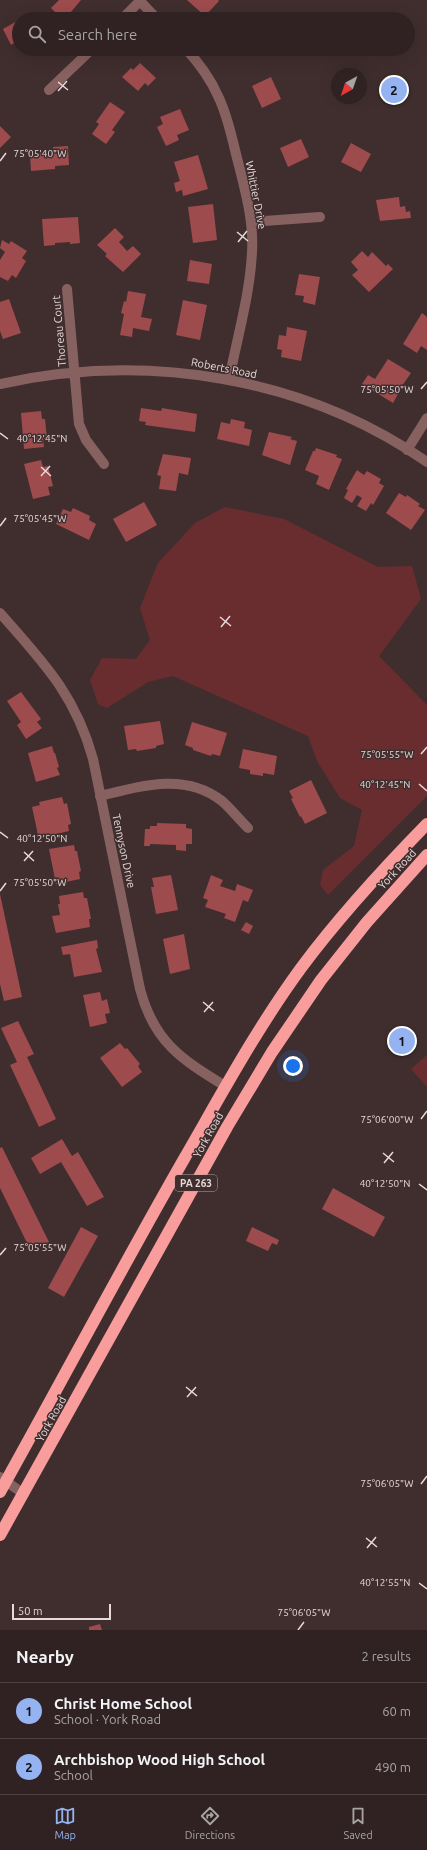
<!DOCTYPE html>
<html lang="en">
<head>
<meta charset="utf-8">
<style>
  :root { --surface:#302222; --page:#382a2a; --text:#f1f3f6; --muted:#a8a4a5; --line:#4b3f40; --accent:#95b2f1 }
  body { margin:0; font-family:Ubuntu,sans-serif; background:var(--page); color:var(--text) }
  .compass { position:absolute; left:331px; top:68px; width:36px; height:36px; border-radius:50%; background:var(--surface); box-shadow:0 4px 16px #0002; rotate:220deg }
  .scale { position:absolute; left:12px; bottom:10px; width:99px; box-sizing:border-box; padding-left:4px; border:2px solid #e5d9d9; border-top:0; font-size:11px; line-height:14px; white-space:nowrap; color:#e5d9d9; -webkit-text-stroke:3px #402e2e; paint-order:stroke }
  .you { position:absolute; left:293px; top:1066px; width:14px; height:14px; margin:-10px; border:3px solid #fff; border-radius:50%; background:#1a73e8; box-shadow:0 0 0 6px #1a73e833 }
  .badge { display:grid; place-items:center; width:26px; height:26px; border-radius:50%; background:var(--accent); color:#111; font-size:13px; font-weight:700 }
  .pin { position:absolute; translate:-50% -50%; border:2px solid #fff; box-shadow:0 1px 4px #0006 }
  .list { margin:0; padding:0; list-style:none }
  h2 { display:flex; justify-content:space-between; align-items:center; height:52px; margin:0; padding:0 16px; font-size:17px }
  h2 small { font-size:13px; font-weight:400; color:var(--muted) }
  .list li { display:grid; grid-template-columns:26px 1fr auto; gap:12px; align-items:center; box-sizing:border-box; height:56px; padding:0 16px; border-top:1px solid var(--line) }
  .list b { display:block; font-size:15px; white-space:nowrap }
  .list p { margin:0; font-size:13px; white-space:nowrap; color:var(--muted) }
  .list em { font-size:13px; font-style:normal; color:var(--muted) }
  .icon { flex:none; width:22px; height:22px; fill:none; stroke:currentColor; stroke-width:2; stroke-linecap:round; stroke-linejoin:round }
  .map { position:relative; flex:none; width:427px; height:1630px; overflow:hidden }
  .search { position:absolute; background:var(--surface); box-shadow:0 4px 16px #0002; left:12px; right:12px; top:12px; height:44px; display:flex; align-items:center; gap:10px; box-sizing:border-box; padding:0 14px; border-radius:22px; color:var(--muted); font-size:15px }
  .sheet { height:164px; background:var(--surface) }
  nav { display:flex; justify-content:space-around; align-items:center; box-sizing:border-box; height:56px; border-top:1px solid var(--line); background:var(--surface); font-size:11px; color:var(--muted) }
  nav a { display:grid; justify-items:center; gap:2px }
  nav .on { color:var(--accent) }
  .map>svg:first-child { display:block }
</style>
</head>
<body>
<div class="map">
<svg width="427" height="1630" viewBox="0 0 427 1630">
  <rect width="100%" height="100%" fill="#402e2e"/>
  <path fill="#6a2d2f" d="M225,507L284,519L378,567L412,566L421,599L379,656L427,705V796L328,895L320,885L323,870L354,846L362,810L340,798L317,761L308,736L173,676L148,682L107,708L98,704L90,680L102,658L136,659L150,640L140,608L158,563L195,523Z
    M427,1055V1087L411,1069Z"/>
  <path fill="#9e4b4d" d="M59,0H81L65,19H62L51,8Z
    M187,0H218L219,1L205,16Z
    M19,20V40L11,45L3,29Z
    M233,49H246L239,56Z
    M140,63L156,78L148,86L145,83L138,91L122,77L131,68L133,70Z
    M271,77L281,99L262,108L252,86Z
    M110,102L125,112L112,130L115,132L106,144L92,134L99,124L96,122Z
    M180,109L189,130L177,135L179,140L166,146L157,127L163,124L160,117Z
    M0,126L11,137L0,148Z
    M301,139L309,157L288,167L280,148Z
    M351,143L371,154L361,172L341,162Z
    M68,146L69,165L55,166V169L31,171L30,155L39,154V152L53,151V147Z
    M198,155L208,189L183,196L182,190L176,192L174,183L180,181L174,162Z
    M399,197L400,207L405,206L406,212L410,211L411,218L380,221L376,200Z
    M213,204L217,240L193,243L188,207Z
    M78,217L80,243L70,244V242L55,243V245L44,246L42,219Z
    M115,228L124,237L119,242L127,251L133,246L141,254L123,272L105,256L107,254L97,245Z
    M2,240L9,244L11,241L27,251L22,258L26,261L16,278L12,275L8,281L0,277V260L5,252L0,248Z
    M362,251L368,257L372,252L386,266L388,264L393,269L369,292L352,275L358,270L351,262Z
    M190,260L212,264L209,284L187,281Z
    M299,274L320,277L315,305L303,302L304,296L295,295Z
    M128,291L146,294L141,317L152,319L149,331L133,328L132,337L120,335L124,314L121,313L124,301L126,302Z
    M9,299L21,333L3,339L0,331V302Z
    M183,300L207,305L200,340L176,335Z
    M422,313L427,317V350L421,346L417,353L403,344Z
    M287,327L307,331L301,361L281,357L282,350L277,349L279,335L286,336Z
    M388,359L411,373L397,393L398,394L393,403L362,384L368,375L375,379Z
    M141,408L161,411L162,408L197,414L195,432L145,425L146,422L139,421Z
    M41,411L42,419H45L47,439H43L44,447L24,449L21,413Z
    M231,419L245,422L244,428L252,430L249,446L217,439L221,422L230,424Z
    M269,432L292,437L290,439L297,441L290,465L262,455Z
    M316,448L337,455L336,457L342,459L329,490L316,484L319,476L305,470L313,451H315Z
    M163,454L191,458L188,475L179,473L176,491L159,489L161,476L157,475Z
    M41,460L43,467L48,466L53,486L48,487L50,495L33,499L24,464Z
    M357,470L364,475L367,471L381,479L379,483L384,486L373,505L371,503L366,511L357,506L362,498L357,495L352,503L344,498L348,490L346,489Z
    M399,493L406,497L407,495L420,504L418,506L425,510L411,530L386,513Z
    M144,502L157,525L126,542L113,519Z
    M73,508L90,516L89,520L96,524L89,540L56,524L63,509L71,512Z
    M21,692L41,719L37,722L42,728L26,739L17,725L21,722L7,701Z
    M160,721L164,744L156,746V748L137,751L136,749L128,750L124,726Z
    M192,722L227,733L220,756L212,754L211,756L193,750V748L185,745Z
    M52,746L54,753H55L59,767L57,768L60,775L36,782L28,753Z
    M243,749L277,756L274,775L263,773V776L250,774V770L239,768Z
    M311,780L327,813L305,824L301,816L300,817L291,799L293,798L289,791Z
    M62,797L64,804L67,803L71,824L68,825L69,831L43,837L42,834L38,835L32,807L40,805L39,802Z
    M157,823L186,824V828L192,829V844H186V851L176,850V845L150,844V846H144L145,829H150V826H157Z
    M74,845L75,851H77L81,871L79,872L80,879L56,884L49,849Z
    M171,875L178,910L156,914L151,887H154L152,878Z
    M211,875L223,880L220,886L235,891L237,884L253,890L248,902L243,900L235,922L224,918L226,914L205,907L208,900L203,898Z
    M83,892L84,898H87L91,919H89L90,927L56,933L52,916L60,915L58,904H60L59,896Z
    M0,894L22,997L4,1001L0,984Z
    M246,922L253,926L249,934L241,930Z
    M184,934L190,969L170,974L163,939Z
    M97,940L98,948L96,949L102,972L74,977L70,954L63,955L61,947Z
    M100,992L102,1001L107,999L110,1013L105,1014L107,1023L90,1027L83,995Z
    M18,1021L34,1054L27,1057L56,1119L39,1127L10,1065L17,1062L1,1028Z
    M120,1043L125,1049L127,1048L140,1064L138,1066L142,1072L122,1087L100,1058Z
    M62,1139L72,1156L78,1152L104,1197L87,1206L61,1162L40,1174L31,1158Z
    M2,1147L49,1242L31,1251L0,1188V1148Z
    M333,1188L385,1217L374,1237L322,1209Z
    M81,1227L98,1236L64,1297L48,1288Z
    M252,1227L279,1240L277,1245L272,1243L268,1251L246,1241Z
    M100,1624L102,1630H89V1627Z"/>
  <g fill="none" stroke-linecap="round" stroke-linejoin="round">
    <path stroke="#876160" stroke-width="10" d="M139,0L157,19
      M122,19L140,1
      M186,49C199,63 210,78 218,96C227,114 231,134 236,154C244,186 254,219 252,252C250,295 237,338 229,380
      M49,90L92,49
      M251,222L320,217
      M67,289L79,424L86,440L104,464
      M0,384C146,352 303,376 427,462
      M407,450L427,418
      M0,613C43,662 75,694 93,759L140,989C154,1042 181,1059 225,1086
      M100,796C141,786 185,772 222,801C231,809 239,819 248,828
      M0,1477L24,1494"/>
    <path stroke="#f99d9c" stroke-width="12" d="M0,1492C62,1381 121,1269 184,1159C221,1095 257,1028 301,968C339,917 382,870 427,824
      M0,1535L227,1127L272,1052L321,980L367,922L427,855"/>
  </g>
  <path fill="none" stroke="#e5d9d9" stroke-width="1.5" d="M58,82L68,90M58,91L67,81M0,161L6,153M237,232L248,241M238,242L247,231M421,389L427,382M0,433L8,439M41,467L51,476M41,476L50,466M0,526L6,518M220,617L231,626M221,627L230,616M421,754L427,747M419,784L427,791M0,832L8,838M24,852L34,861M24,861L33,851M0,891L6,883M203,1002L214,1011M204,1012L213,1002M421,1119L427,1111M383,1153L394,1162M384,1163L393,1152M419,1184L427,1190M0,1255L6,1248M186,1387L197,1396M187,1397L196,1387M421,1484L427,1476M366,1538L377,1547M367,1548L376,1537M419,1583L427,1589M298,1630L304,1622"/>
  <g text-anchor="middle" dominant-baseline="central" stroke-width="3" stroke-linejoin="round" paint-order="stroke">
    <rect fill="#402e2e" stroke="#b4a6a6" stroke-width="1" x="175" y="1175" width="42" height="16" rx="3"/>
    <g font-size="10" font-weight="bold" fill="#e5d9d9">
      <text x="196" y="1183">PA 263</text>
    </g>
    <g font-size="11" fill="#e5d9d9" stroke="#402e2e">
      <text transform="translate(256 195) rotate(79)">Whittier Drive</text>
      <text transform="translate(59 331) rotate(-95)">Thoreau Court</text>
      <text transform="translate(224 368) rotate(11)">Roberts Road</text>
      <text transform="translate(124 851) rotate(78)">Tennyson Drive</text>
      <text transform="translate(397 869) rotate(-47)">York Road</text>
      <text transform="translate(208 1135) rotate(-61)">York Road</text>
      <text transform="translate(51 1419) rotate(-61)">York Road</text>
    </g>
  </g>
  <g font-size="10" text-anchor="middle" fill="#e5d9d9" stroke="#402e2e" stroke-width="3" stroke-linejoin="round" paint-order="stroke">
    <text x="40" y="157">75°05'40"W</text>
    <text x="387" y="393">75°05'50"W</text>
    <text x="42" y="442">40°12'45"N</text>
    <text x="40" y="522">75°05'45"W</text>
    <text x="387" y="758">75°05'55"W</text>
    <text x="385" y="788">40°12'45"N</text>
    <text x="42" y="842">40°12'50"N</text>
    <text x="40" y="886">75°05'50"W</text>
    <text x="387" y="1123">75°06'00"W</text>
    <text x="385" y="1187">40°12'50"N</text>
    <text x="40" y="1251">75°05'55"W</text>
    <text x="387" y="1487">75°06'05"W</text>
    <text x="385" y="1586">40°12'55"N</text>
    <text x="304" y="1616">75°06'05"W</text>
  </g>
</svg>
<svg class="compass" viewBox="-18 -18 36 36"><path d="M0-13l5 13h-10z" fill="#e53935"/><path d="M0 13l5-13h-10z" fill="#a8a4a5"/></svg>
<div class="scale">50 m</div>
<div class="you"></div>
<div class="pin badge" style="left:402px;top:1041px">1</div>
<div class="pin badge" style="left:394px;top:90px">2</div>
<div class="search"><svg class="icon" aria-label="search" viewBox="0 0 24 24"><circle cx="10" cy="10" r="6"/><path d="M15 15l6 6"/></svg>Search here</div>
</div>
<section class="sheet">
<h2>Nearby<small>2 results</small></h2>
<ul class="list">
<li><span class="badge">1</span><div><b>Christ Home School</b><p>School · York Road</p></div><em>60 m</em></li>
<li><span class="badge">2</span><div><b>Archbishop Wood High School</b><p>School</p></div><em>490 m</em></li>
</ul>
</section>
<nav>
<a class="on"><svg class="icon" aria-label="map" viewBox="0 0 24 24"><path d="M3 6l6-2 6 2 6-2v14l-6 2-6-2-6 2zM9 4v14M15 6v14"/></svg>Map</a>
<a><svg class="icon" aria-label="directions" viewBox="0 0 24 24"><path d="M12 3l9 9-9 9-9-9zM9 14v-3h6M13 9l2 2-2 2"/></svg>Directions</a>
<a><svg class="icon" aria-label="saved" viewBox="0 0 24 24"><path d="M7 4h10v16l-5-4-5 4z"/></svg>Saved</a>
</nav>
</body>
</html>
